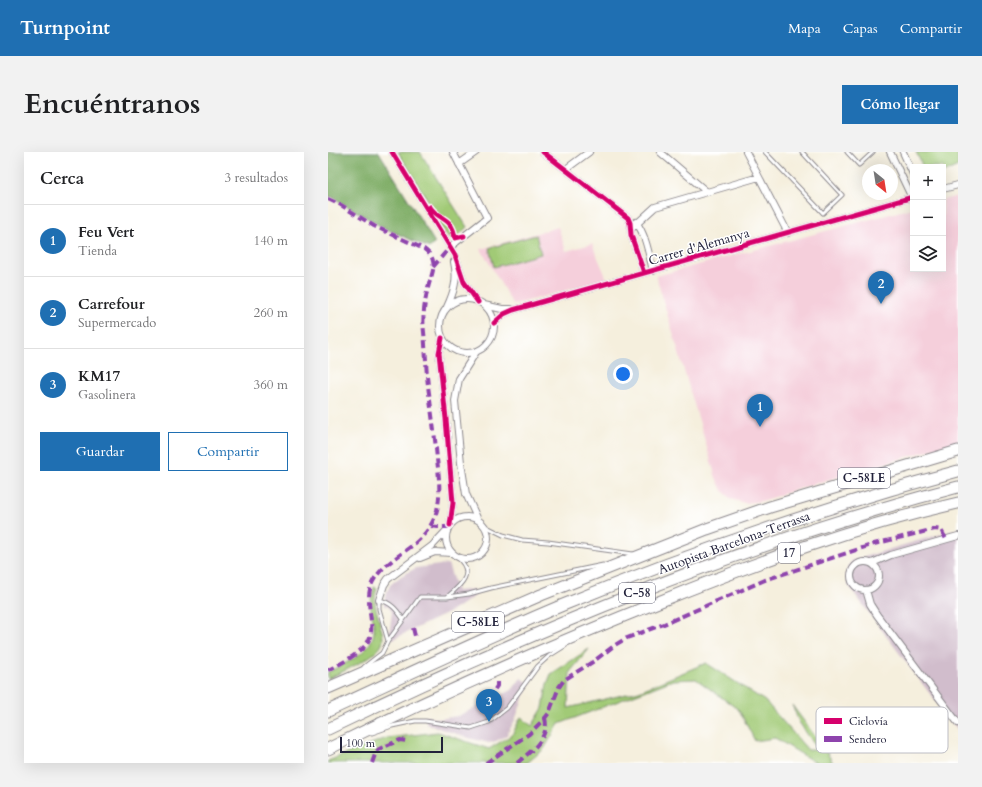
<!DOCTYPE html>
<html lang="es">
<head>
<meta charset="utf-8">
<style>
  :root { --surface:#fff; --page:#f2f2f2; --text:#202124; --muted:#757577; --line:#e0e0e0; --accent:#1f6fb2 }
  body { margin:0; font-family:Cardo,serif; background:var(--page); color:var(--text) }
  .controls { position:absolute; right:12px; top:12px; display:grid; overflow:hidden; border-radius:0px; box-shadow:0 4px 16px #0002 }
  .controls button { width:36px; height:36px; display:grid; place-items:center; padding:0; border:0; border-bottom:1px solid var(--line); background:var(--surface); color:var(--text); font:20px sans-serif }
  .compass { position:absolute; left:534px; top:12px; width:36px; height:36px; border-radius:50%; background:var(--surface); box-shadow:0 4px 16px #0002; rotate:150deg }
  .scale { position:absolute; left:12px; bottom:10px; width:103px; box-sizing:border-box; padding-left:4px; border:2px solid #22223b; border-top:0; font-size:11px; line-height:14px; white-space:nowrap; color:#22223b; -webkit-text-stroke:3px #fff; paint-order:stroke }
  .you { position:absolute; left:295px; top:222px; width:14px; height:14px; margin:-10px; border:3px solid #fff; border-radius:50%; background:#1a73e8; box-shadow:0 0 0 6px #1a73e833 }
  .badge { display:grid; place-items:center; width:26px; height:26px; border-radius:50%; background:var(--accent); color:#fff; font-size:13px; font-weight:700 }
  .pin { position:absolute; translate:-50% -33px; filter:drop-shadow(0 1px 2px #0008) }
  .pin::after { content:''; position:absolute; top:21px; width:14px; height:12px; background:inherit; clip-path:polygon(0 0,100% 0,50% 100%) }
  .list { margin:0; padding:0; list-style:none }
  h2 { display:flex; justify-content:space-between; align-items:center; height:52px; margin:0; padding:0 16px; font-size:17px }
  h2 small { font-size:13px; font-weight:400; color:var(--muted) }
  .list li { display:grid; grid-template-columns:26px 1fr auto; gap:12px; align-items:center; box-sizing:border-box; height:72px; padding:0 16px; border-top:1px solid var(--line) }
  .list b { display:block; font-size:15px; white-space:nowrap }
  .list p { margin:0; font-size:13px; white-space:nowrap; color:var(--muted) }
  .list em { font-size:13px; font-style:normal; color:var(--muted) }
  .actions { display:flex; gap:8px; padding:12px 16px }
  .actions a { flex:1; padding:9px 0; border:1px solid var(--accent); border-radius:0px; text-align:center; font-size:14px; color:var(--accent) }
  .actions .main { background:var(--accent); color:#fff }
  .icon { flex:none; width:22px; height:22px; fill:none; stroke:currentColor; stroke-width:2; stroke-linecap:round; stroke-linejoin:round }
  .map { position:relative; flex:none; width:630px; height:611px; overflow:hidden; border-radius:0px }
  header { display:flex; align-items:center; gap:24px; box-sizing:border-box; height:56px; padding:0 20px; background:var(--accent); color:#fff }
  header strong { font-size:19px }
  nav { display:flex; gap:22px; margin-inline-start:auto; font-size:14px }
  .intro { display:flex; align-items:center; justify-content:space-between; box-sizing:border-box; height:96px; padding:0 24px }
  h1 { margin:0; font-size:28px }
  .button { padding:10px 18px; border-radius:0px; background:var(--accent); color:#fff; font-size:14px; font-weight:700 }
  main { display:flex; gap:24px; padding:0 24px }
  aside { flex:1; background:var(--surface); border-radius:0px; box-shadow:0 4px 16px #0002 }
  .map>svg:first-child { display:block }
</style>
</head>
<body>
<header>
<strong>Turnpoint</strong>
<nav><a>Mapa</a><a>Capas</a><a>Compartir</a></nav>
</header>
<div class="intro"><h1>Encuéntranos</h1><a class="button">Cómo llegar</a></div>
<main>
<aside>
<h2>Cerca<small>3 resultados</small></h2>
<ul class="list">
<li><span class="badge">1</span><div><b>Feu Vert</b><p>Tienda</p></div><em>140 m</em></li>
<li><span class="badge">2</span><div><b>Carrefour</b><p>Supermercado</p></div><em>260 m</em></li>
<li><span class="badge">3</span><div><b>KM17</b><p>Gasolinera</p></div><em>360 m</em></li>
</ul>
<div class="actions"><a class="main">Guardar</a><a>Compartir</a></div>
</aside>
<div class="map">
<svg width="630" height="611" viewBox="0 0 630 611">
  <rect width="100%" height="100%" fill="#fff"/>
  <filter id="ink" filterUnits="userSpaceOnUse"><feTurbulence type="fractalNoise" baseFrequency=".025" numOctaves="2"/><feDisplacementMap in="SourceGraphic" scale="8" xChannelSelector="R" yChannelSelector="G"/><feConvolveMatrix kernelMatrix="1 2 1 2 8 2 1 2 1" color-interpolation-filters="sRGB"/></filter>
  <filter id="wash" filterUnits="userSpaceOnUse"><feTurbulence type="fractalNoise" baseFrequency=".012" numOctaves="4" result="noise"/><feDisplacementMap in="SourceGraphic" scale="16" xChannelSelector="R" yChannelSelector="G"/><feGaussianBlur stdDeviation="0.9" result="paint"/><feColorMatrix in="noise" values="0 0 0 0 0 0 0 0 0 0 0 0 0 0 0 0 0 1.4 0 .05"/><feComposite in="paint" operator="in"/></filter>
  <g filter="url(#wash)">
    <rect width="100%" height="100%" fill="#f5efdd"/>
    <path fill="#f5cfdb" d="M630,44V290L486,332L434,349L417,351L403,347L394,338L388,326L328,124L585,56V117H615V48Z
      M230,75L238,99L264,92L279,127L185,153L153,97Z"/>
    <path fill="#d1bdcc" d="M630,377V578L605,546L520,433L518,424L520,414L525,408Z
      M120,412L129,439L146,437L148,443L124,459L65,487L59,482L62,477L64,460L60,454H56L57,445L62,433L73,424L88,416Z
      M193,526L201,531L187,568L178,584L168,589L161,591L141,586L98,572V564L111,567L130,564L184,538Z"/>
    <path fill="#a1ca76" stroke="#627658" d="M70,0H92L139,75C128,87 122,91 113,75C110,70 107,66 107,60Z
      M588,0H630V14L615,21V15H595Z
      M208,83L213,102L166,115L161,96Z
      M46,435L49,436C44,453 50,460 53,476C55,481 56,489 53,494C46,506 13,520 0,527V520C18,511 48,499 46,475C46,467 42,458 43,450C43,445 45,440 46,435Z
      M261,497L242,520L240,556L311,539L378,511L437,549L480,598H490L471,570L464,553L498,599L505,611H488L447,586L427,589L411,558L368,527L345,528L231,572L216,597L199,611H0V609L32,596L59,586L110,580L161,597L184,583L193,565L204,574L215,556L219,532L223,522Z"/>
    <path fill="#80ae67" stroke="#516851" d="M0,0H51L107,91L101,96L54,75L4,45L0,44Z"/>
  </g>
  <g filter="url(#ink)">
    <g fill="none" stroke-linecap="round" stroke-linejoin="round">
      <defs>
        <path id="service" d="M437,0L495,61L514,43L474,0
          M519,0L531,13L545,0
          M157,374L175,383L194,388L220,390L305,402
          M119,445C133,433 148,421 129,405
          M60,489L92,445H119L141,442L163,436L275,413
          M36,515L54,501L60,489L51,457V448C63,450 69,458 75,467
          M44,581L64,574L87,569H97L143,576L161,570L179,556L210,514L221,504L237,494"/>
        <path id="minor" d="M64,0L127,103L136,130L150,150
          M215,0L300,66L302,71L303,83L316,121
          M332,0L379,40
          M418,0L460,81
          M562,0L584,46
          M575,0L585,22
          M131,12L148,0
          M238,17L261,0
          M615,37L630,33
          M308,70C318,83 321,103 325,119
          M303,77L327,55L431,25
          M122,95L159,66L125,0
          M112 174a27 27 0 1 1 54 0a27 27 0 1 1-54 0Z
          M156,153L174,157H183
          M119,155C126,140 130,127 126,110
          M166,171L176,162L185,158L585,45
          M114,186L111,201L118,267L125,351L122,373
          M148,200L131,227L127,249L133,311L138,342L150,368
          M118 386a21 21 0 1 1 42 0a21 21 0 1 1-42 0Z
          M92,406L107,400L124,401
          M523 424a14 14 0 1 1 28 0a14 14 0 1 1-28 0Z
          M544,411L563,403L630,384
          M538,438L542,452L549,463L630,571
          M51,448L56,433L60,427L104,394L119,378"/>
        <path id="motorway" d="M0,536L213,443L379,377L442,355L630,299
          M0,559C78,523 156,486 235,453C364,400 495,355 630,319
          M0,577C203,479 412,392 630,335
          M0,597C109,543 220,494 333,449C429,410 528,374 630,351"/>
      </defs>
      <use href="#service" stroke="#8c888c" stroke-width="5"/>
      <use href="#minor" stroke="#8c888c" stroke-width="8"/>
      <use href="#motorway" stroke="#8c888c" stroke-width="13"/>
      <use href="#service" stroke="#fff" stroke-width="3"/>
      <use href="#minor" stroke="#fff" stroke-width="6"/>
      <use href="#motorway" stroke="#fff" stroke-width="11"/>
      <path stroke="#8e44ad" stroke-width="4" stroke-dasharray="8 4" stroke-linecap="butt" d="M0,47L13,53L46,74L96,97C100,100 104,104 105,109C107,116 103,125 101,132C97,147 94,165 96,180C98,201 98,221 101,241C104,263 107,285 109,307C111,325 113,341 109,358C99,395 66,399 47,426C31,449 54,477 36,495C26,505 12,512 0,518
        M105,115L122,95
        M103,374L110,375H121
        M85,476L87,484L90,486
        M164,548L163,543L169,534V530
        M44,611L48,600L51,597L72,588L79,589
        M158,611L201,582L217,566L221,561L231,535L236,528L266,509L287,493L299,486L336,472L437,428L546,392L607,377L613,378L618,387
        M189,611C203,599 222,586 217,566"/>
      <defs>
        <path id="cycleway" d="M64,0L127,103L136,130L150,150
          M215,0L300,66L302,71L303,83L316,121
          M102,55C111,69 124,64 127,86L136,84
          M166,171L176,162L185,158L585,45
          M114,186L111,201L118,267L125,351L122,373"/>
      </defs>
      <use href="#cycleway" stroke="#fff" stroke-width="8"/>
      <use href="#cycleway" stroke="#d6006c" stroke-width="5"/>
    </g>
  </g>
  <g text-anchor="middle" dominant-baseline="central" stroke-width="3" stroke-linejoin="round" paint-order="stroke">
    <g fill="#fff" stroke="#646476" stroke-width="1">
      <rect x="510" y="316" width="52" height="20" rx="3"/>
      <rect x="450" y="391" width="22" height="20" rx="3"/>
      <rect x="291" y="431" width="36" height="20" rx="3"/>
      <rect x="124" y="460" width="52" height="20" rx="3"/>
    </g>
    <g font-size="12" font-weight="bold" fill="#22223b">
      <text x="536" y="326">C-58LE</text>
      <text x="461" y="401">17</text>
      <text x="309" y="441">C-58</text>
      <text x="150" y="470">C-58LE</text>
    </g>
    <g font-size="13" fill="#22223b" stroke="#fff">
      <text transform="translate(371 95) rotate(-16)">Carrer d'Alemanya</text>
      <text transform="translate(406 391) rotate(-20)">Autopista Barcelona-Terrassa</text>
    </g>
  </g>
  <rect x="488" y="555" width="132" height="46" rx="6" fill="#fff" stroke="#bdbdc4" stroke-width="1"/>
  <rect x="496" y="566" width="18" height="6" fill="#d6006c"/>
  <rect x="496" y="584" width="18" height="6" fill="#8e44ad"/>
  <g font-size="11" fill="#22223b">
    <text x="521" y="573">Ciclovía</text>
    <text x="521" y="591">Sendero</text>
  </g>
</svg>
<div class="controls">
<button>+</button>
<button>−</button>
<button><svg class="icon" aria-label="layers" viewBox="0 0 24 24"><path d="M12 4l9 5-9 5-9-5zM3 14l9 5 9-5"/></svg></button>
</div>
<svg class="compass" viewBox="-18 -18 36 36"><path d="M0-13l5 13h-10z" fill="#e53935"/><path d="M0 13l5-13h-10z" fill="#757577"/></svg>
<div class="scale">100 m</div>
<div class="you"></div>
<div class="pin badge" style="left:432px;top:275px">1</div>
<div class="pin badge" style="left:553px;top:152px">2</div>
<div class="pin badge" style="left:161px;top:570px">3</div>
</div>
</main>
</body>
</html>
